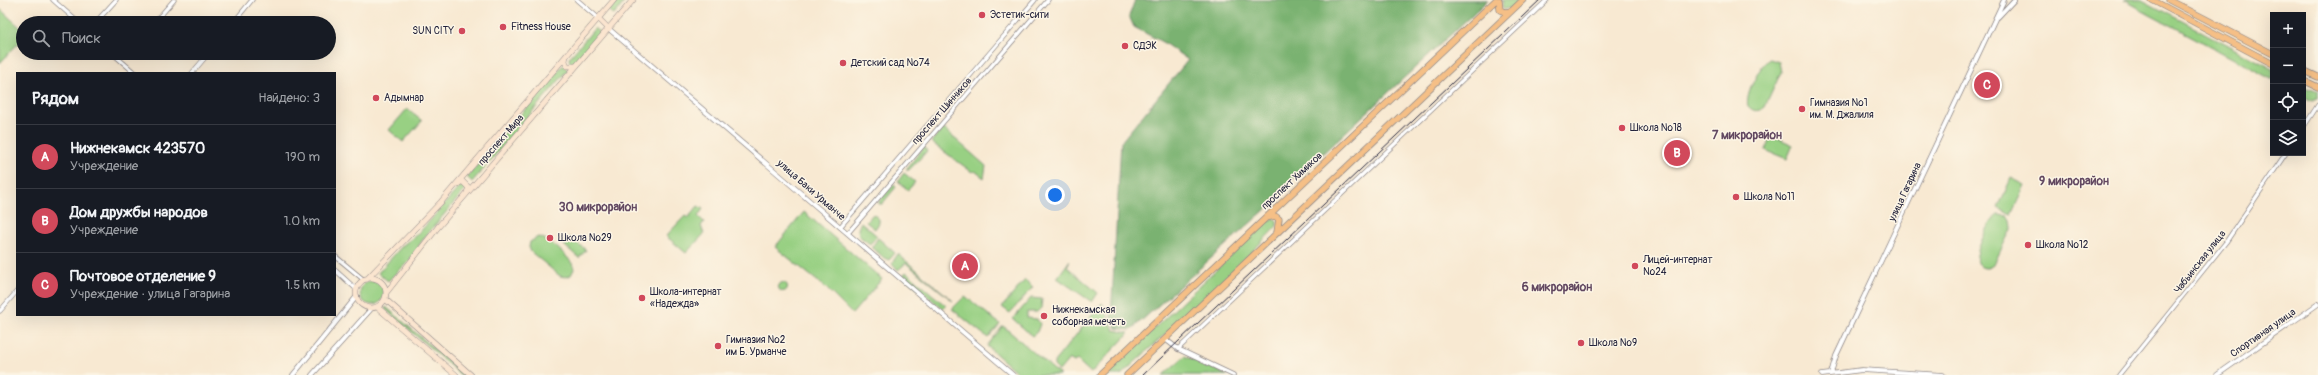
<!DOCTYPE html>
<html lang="ru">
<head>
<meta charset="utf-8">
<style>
  :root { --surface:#171b24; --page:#242831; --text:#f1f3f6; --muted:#9ea1a6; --line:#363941; --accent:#d1495b }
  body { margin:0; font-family:Pangolin,sans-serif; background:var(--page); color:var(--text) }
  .controls { position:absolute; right:12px; top:12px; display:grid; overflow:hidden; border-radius:0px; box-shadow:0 4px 16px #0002 }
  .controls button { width:36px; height:36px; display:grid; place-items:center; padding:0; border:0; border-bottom:1px solid var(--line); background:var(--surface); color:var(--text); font:20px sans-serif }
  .you { position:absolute; left:1055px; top:195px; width:14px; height:14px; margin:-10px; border:3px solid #fff; border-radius:50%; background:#1a73e8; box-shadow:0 0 0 6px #1a73e833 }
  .badge { display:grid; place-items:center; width:26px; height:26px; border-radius:50%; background:var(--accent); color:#fff; font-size:13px; font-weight:700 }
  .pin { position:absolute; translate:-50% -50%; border:2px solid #fff; box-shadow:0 1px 4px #0006 }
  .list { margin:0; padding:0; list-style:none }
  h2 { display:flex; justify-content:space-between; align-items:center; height:52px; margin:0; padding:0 16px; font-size:17px }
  h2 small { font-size:13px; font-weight:400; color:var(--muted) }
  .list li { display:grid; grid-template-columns:26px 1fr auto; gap:12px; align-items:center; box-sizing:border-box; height:64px; padding:0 16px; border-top:1px solid var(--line) }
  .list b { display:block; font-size:15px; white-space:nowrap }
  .list p { margin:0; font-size:13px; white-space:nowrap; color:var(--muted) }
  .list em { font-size:13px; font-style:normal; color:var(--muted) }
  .icon { flex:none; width:22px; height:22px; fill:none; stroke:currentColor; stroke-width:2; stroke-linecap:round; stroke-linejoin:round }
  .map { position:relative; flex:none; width:2318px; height:375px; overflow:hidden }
  .search { position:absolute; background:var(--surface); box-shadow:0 4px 16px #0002; left:16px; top:16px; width:320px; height:44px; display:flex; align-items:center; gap:10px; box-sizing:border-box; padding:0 14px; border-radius:22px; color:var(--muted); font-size:15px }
  .panel { position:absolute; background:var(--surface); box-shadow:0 4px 16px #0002; left:16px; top:72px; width:320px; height:244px; border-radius:0px }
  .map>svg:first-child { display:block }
</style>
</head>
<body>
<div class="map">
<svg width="2318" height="375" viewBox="0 0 2318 375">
  <rect width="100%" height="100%" fill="#fcf5e5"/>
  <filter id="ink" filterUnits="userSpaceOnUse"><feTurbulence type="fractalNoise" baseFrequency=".025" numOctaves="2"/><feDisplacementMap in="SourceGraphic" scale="8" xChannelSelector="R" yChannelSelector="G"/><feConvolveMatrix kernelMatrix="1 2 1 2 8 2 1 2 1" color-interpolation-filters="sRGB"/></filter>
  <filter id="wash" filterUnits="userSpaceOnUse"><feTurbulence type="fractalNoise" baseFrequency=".012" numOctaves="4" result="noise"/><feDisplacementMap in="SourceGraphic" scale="16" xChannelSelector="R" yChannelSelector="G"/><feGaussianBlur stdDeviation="0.9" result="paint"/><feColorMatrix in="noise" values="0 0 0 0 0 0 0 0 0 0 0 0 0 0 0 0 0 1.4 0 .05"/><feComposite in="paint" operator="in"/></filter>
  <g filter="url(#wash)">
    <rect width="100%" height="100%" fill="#f8e9d2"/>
    <path fill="#98d083" stroke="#5d795f" d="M618,0H626L614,15L609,11Z
      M1503,0H1518L1510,8L1505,9L1502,7Z
      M2124,0H2142L2273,69V80Z
      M0,9L23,30V38L0,63Z
      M595,28L601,33L574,63H570L569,58Z
      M1770,59L1779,62L1781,72L1765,107C1759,112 1753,112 1748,106C1744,97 1761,62 1770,59Z
      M563,65L568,70L472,182L467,177Z
      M2303,86L2318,92V99L2312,101L2303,96Z
      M407,109L422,121L403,142L389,130Z
      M944,129L986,166L984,178L975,171L972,172L931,142L940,131Z
      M1771,135L1793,145L1787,159L1765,150Z
      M924,147L927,151L909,170H907V168Z
      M904,173L915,182L908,190L898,181Z
      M2011,178L2025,185L2011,215L1998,208Z
      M462,184L466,187L465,190L424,238L409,261L388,281L378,273L403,245L419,233Z
      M893,184L896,187L882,204H879V201Z
      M698,206L703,209L698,216L704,222L701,226L704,234L686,253L666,236L685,216L688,218Z
      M804,212L882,279L852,314L826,288L775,247Z
      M873,214L879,219V223L875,229L866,222Z
      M1998,215L2008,216L2011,221L2012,227L1994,264C1988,270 1982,269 1977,263C1973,255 1990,219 1998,215Z
      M1274,218L1277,221V226L1232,272L1121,375H1105L1269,220Z
      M861,222L877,236L870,244L859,236L858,229Z
      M538,237C547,237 574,260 574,269L571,275L566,277L560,276L531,252L529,247L530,242Z
      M570,237L586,250L579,258L564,245Z
      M878,238L895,253L889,260L884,258L872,247Z
      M898,254L953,301L906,263L898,270L892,263Z
      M1070,260L1067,267L1098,293L1092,302L1057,278Z
      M906,272L946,306L943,309L903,276Z
      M1025,280L1033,287L1010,313L1002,307Z
      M360 293a12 12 0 1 1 24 0a12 12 0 1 1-24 0Z
      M778.5 287a4.5 4.5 0 1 1 9 0a4.5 4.5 0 1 1-9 0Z
      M965,296L1000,324L988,338L952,309Z
      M1031,298L1042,299L1041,308L1037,312H1027V318L1037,319L1040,324L1037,332L1032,336L1013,319Z
      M1102,303L1114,330L1129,333L1091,373L1077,360L1074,362L1069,359L1059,371L1054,366V362Z
      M386,307L465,375H461L385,309Z
      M1003,326L1060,375H1020L987,346Z
      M1185,356L1227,375H1163Z"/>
    <path fill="#7ab271" stroke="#4e6a56" d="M1135,0H1488L1319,157L1305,173L1299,172L1279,191L1278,195L1266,209L1131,330L1116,328L1111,317L1121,142L1188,60L1164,43L1134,27L1129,16Z"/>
  </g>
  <g filter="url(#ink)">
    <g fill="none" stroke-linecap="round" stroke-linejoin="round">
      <defs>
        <path id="minor" d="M53,0L79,23
          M95,23L116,0
          M154,23L174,0
          M233,23L252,0
          M112,53L135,73
          M192,73L209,53
          M2303,128L2318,105
          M840,227L1035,0
          M848,233L1048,0
          M335,256L364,280
          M335,270L355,288L356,292
          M0,311L17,291
          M1178,349L1547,0
          M2119,375L2226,242L2286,153"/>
        <path id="tertiary" d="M577,0L598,18
          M1998,17L2014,0
          M609,29L1013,375
          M1165,339L1178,349L1233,375
          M1831,373L1836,356L2004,0
          M293,375L357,296
          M312,375L372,308
          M1822,375L1862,370L1943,375
          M2217,375L2318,304"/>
        <path id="secondary" d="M598,18L609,29
          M566,56L565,61L567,66H576
          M458,184L462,181L469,188L467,192
          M356 293a15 15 0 1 1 30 0a15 15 0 1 1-30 0Z
          M367,279L441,202L614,0
          M386,293L438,227L633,0
          M385,299L471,375
          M377,307L456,375"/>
        <path id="primary" d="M1499,0L1500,10L1505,12L1511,11
          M2152,0L2273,64
          M2169,0L2273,54
          M2303,70L2318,77
          M2303,80L2318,87
          M1266,218L1275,216L1279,219L1277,232
          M1100,375L1496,0
          M1127,375L1523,0"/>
      </defs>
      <use href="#minor" stroke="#8d8686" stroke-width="5"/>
      <use href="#tertiary" stroke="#8d8686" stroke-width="5.5"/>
      <use href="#secondary" stroke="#8d8686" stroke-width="6"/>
      <use href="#primary" stroke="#8d8686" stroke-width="7"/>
      <use href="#minor" stroke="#fff" stroke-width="3.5"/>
      <use href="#tertiary" stroke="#fff" stroke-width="4"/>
      <use href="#secondary" stroke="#fbe5cf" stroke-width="5"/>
      <use href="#primary" stroke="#f5bf86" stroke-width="5.5"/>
      <path stroke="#22223b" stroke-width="1" d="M1143,375L1540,0"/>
    </g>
  </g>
  <g fill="#d1495b" stroke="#fcf5e5" stroke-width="1.5">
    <circle cx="982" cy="15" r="4"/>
    <circle cx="503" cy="27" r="4"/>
    <circle cx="462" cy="31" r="4"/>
    <circle cx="1125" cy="46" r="4"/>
    <circle cx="843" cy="63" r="4"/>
    <circle cx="376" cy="98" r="4"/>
    <circle cx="1802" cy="109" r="4"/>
    <circle cx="1622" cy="128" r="4"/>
    <circle cx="1736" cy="197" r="4"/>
    <circle cx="550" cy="238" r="4"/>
    <circle cx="2028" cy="245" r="4"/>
    <circle cx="1635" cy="266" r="4"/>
    <circle cx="642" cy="298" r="4"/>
    <circle cx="1044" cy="316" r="4"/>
    <circle cx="1581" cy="343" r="4"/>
    <circle cx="718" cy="346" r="4"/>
  </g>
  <g text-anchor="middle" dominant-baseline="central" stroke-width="3" stroke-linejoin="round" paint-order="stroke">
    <g font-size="10" fill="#22223b" stroke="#fcf5e5" text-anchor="start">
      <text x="990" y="15">Эстетик-сити</text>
      <text x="511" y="27">Fitness House</text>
      <text x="454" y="31" text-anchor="end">SUN CITY</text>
      <text x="1133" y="46">СДЭК</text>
      <text x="851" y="63">Детский сад №74</text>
      <text x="384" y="98">Адымнар</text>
      <text x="1810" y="103">Гимназия №1<tspan x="1810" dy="12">им. М. Джалиля</tspan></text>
      <text x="1630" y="128">Школа №18</text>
      <text x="1744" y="197">Школа №11</text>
      <text x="558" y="238">Школа №29</text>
      <text x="2036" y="245">Школа №12</text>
      <text x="1643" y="260">Лицей-интернат<tspan x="1643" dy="12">№24</tspan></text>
      <text x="650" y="292">Школа-интернат<tspan x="650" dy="12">«Надежда»</tspan></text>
      <text x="1052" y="310">Нижнекамская<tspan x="1052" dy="12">соборная мечеть</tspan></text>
      <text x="726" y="340">Гимназия №2<tspan x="726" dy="12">им Б. Урманче</tspan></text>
      <text x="1589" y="343">Школа №9</text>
    </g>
    <g font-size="10" fill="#22223b" stroke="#fcf5e5">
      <text transform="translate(942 111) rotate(-49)">проспект Шинников</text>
      <text transform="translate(501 140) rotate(-49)">проспект Мира</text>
      <text transform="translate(1292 181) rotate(-43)">проспект Химиков</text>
      <text transform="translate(811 190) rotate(41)">улица Баки Урманче</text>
      <text transform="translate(1905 192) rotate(-65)">улица Гагарина</text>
      <text transform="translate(2200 262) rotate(-52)">Чабьинская улица</text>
      <text transform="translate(2263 333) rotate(-35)">Спортивная улица</text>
    </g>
    <g font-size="12" font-weight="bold" fill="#624861" stroke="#fcf5e5">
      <text x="1747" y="135">7 микрорайон</text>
      <text x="2074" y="181">9 микрорайон</text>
      <text x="598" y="207">30 микрорайон</text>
      <text x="1557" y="287">6 микрорайон</text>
    </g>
  </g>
</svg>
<div class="controls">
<button>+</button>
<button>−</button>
<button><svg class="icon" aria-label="locate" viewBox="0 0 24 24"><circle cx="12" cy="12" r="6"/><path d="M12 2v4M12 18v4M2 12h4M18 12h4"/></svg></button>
<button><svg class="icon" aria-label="layers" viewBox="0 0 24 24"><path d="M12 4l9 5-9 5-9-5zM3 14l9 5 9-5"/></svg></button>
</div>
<div class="you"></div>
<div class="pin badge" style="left:965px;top:266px">A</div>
<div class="pin badge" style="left:1677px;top:153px">B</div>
<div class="pin badge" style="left:1987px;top:85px">C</div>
<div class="search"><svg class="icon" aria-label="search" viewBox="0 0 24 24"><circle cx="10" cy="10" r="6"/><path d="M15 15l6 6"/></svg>Поиск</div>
<section class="panel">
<h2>Рядом<small>Найдено: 3</small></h2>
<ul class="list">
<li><span class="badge">A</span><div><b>Нижнекамск 423570</b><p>Учреждение</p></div><em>190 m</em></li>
<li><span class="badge">B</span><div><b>Дом дружбы народов</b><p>Учреждение</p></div><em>1.0 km</em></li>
<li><span class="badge">C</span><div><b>Почтовое отделение 9</b><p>Учреждение · улица Гагарина</p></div><em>1.5 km</em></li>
</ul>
</section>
</div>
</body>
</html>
